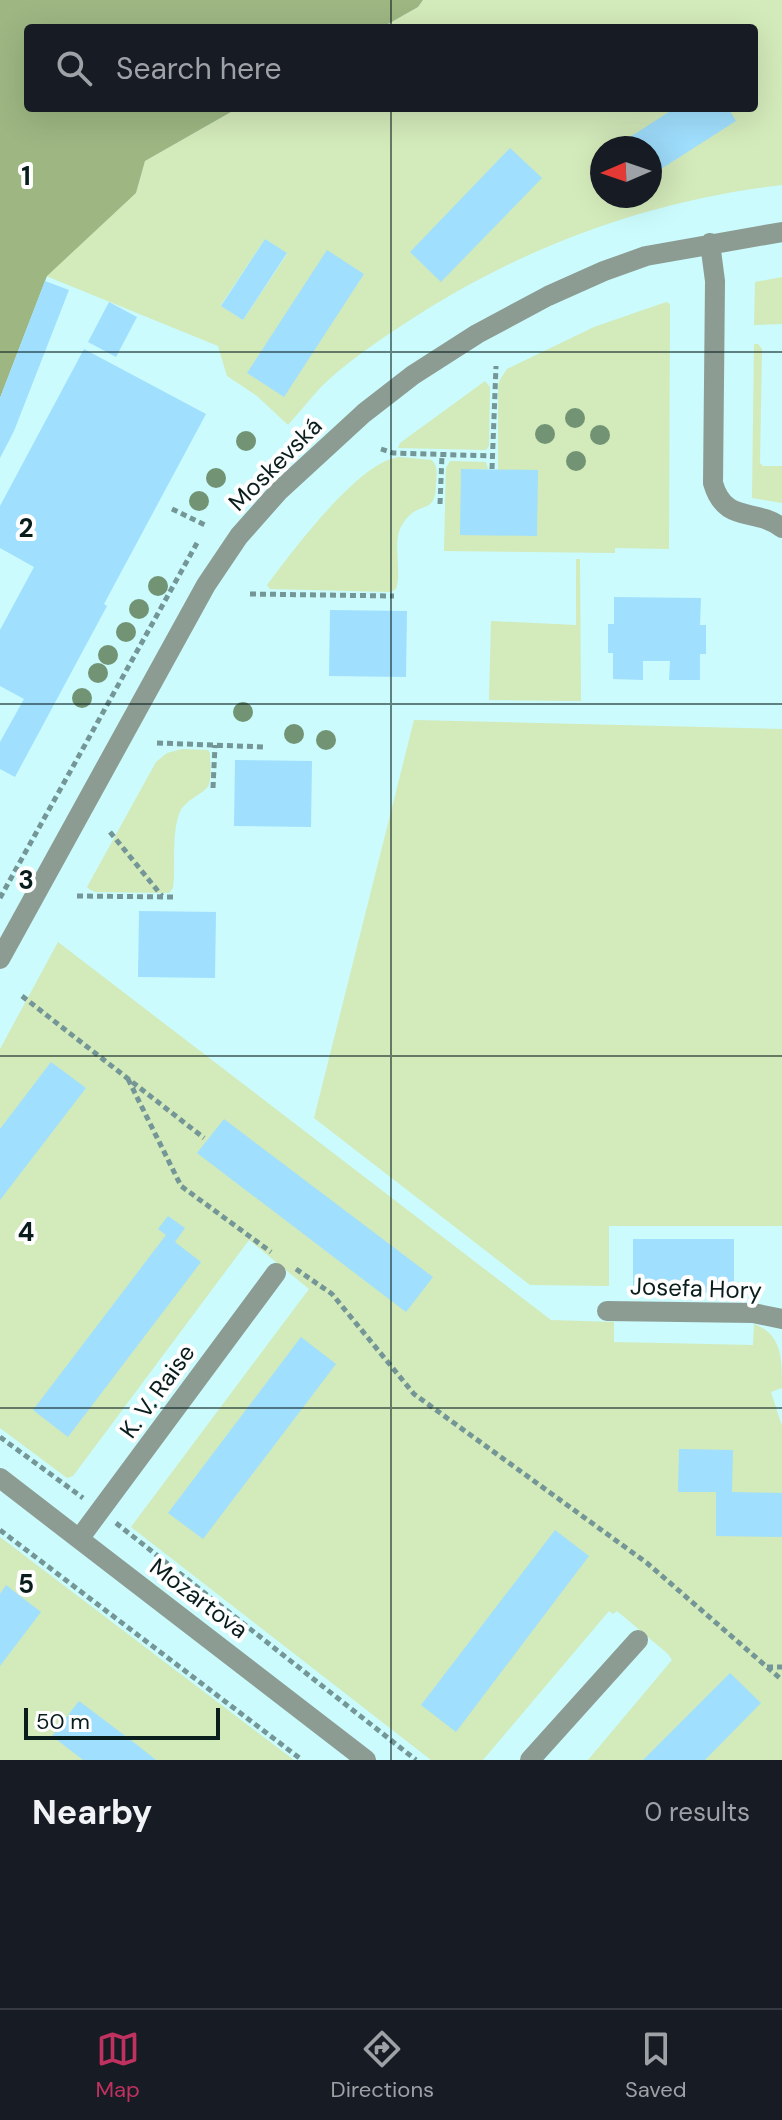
<!DOCTYPE html>
<html lang="en">
<head>
<meta charset="utf-8">
<style>
  :root { --surface:#171b24; --page:#242831; --text:#f1f3f6; --muted:#9ea1a6; --line:#363941; --accent:#bf315f }
  body { margin:0; font-family:"DM Sans",sans-serif; background:var(--page); color:var(--text) }
  .compass { position:absolute; left:590px; top:136px; width:72px; height:72px; border-radius:50%; background:var(--surface); box-shadow:0 8px 32px #0002; rotate:268deg }
  .scale { position:absolute; left:24px; bottom:20px; width:196px; box-sizing:border-box; padding-left:8px; border:4px solid #0a1d1d; border-top:0; font-size:22px; line-height:28px; white-space:nowrap; color:#0a1d1d; -webkit-text-stroke:6px #fff; paint-order:stroke }
  .list { margin:0; padding:0; list-style:none }
  h2 { display:flex; justify-content:space-between; align-items:center; height:104px; margin:0; padding:0 32px; font-size:34px }
  h2 small { font-size:26px; font-weight:400; color:var(--muted) }
  .icon { flex:none; width:44px; height:44px; fill:none; stroke:currentColor; stroke-width:2; stroke-linecap:round; stroke-linejoin:round }
  .map { position:relative; flex:none; width:782px; height:1760px; overflow:hidden }
  .search { position:absolute; background:var(--surface); box-shadow:0 8px 32px #0002; left:24px; right:24px; top:24px; height:88px; display:flex; align-items:center; gap:20px; box-sizing:border-box; padding:0 28px; border-radius:8px; color:var(--muted); font-size:30px }
  .sheet { height:248px; background:var(--surface) }
  nav { display:flex; justify-content:space-around; align-items:center; box-sizing:border-box; height:112px; border-top:2px solid var(--line); background:var(--surface); font-size:22px; color:var(--muted) }
  nav a { display:grid; justify-items:center; gap:4px }
  nav .on { color:var(--accent) }
  .map>svg:first-child { display:block }
</style>
</head>
<body>
<div class="map">
<svg width="782" height="1760" viewBox="0 0 782 1760">
  <rect width="100%" height="100%" fill="#cbfbfc"/>
  <path fill="#d3eaba" fill-rule="evenodd" d="M423,0H782V185C647,201 521,247 407,322C378,341 345,363 320,388C309,400 299,413 288,425L257,396L227,376L218,346L46,276L136,193L145,161L238,108H754V28H381L418,7ZM602,148H650V196H602ZM265,239L287,254L243,320L221,305Z
    M782,277V324L754,325L755,282Z
    M666,302L670,304L669,549L615,548V553L444,551L446,468L450,461L486,462L488,469H461V493L498,470V390L499,381L507,369L594,327Z
    M754,344H758L762,349L760,463L763,466H782V503L752,498Z
    M485,381L490,387L489,446L486,450L398,448L400,443Z
    M399,457L432,460C438,467 437,474 436,483C436,517 419,499 404,522C390,540 403,568 396,589L391,592L270,589L267,585C292,552 358,462 399,457Z
    M576,559H580L581,701L489,700L491,621L576,625Z
    M414,720L782,729V1226H609V1286L530,1285L314,1118Z
    M182,749L208,750L210,753C210,762 212,775 209,784C206,794 185,798 179,814C171,838 176,864 173,888L169,893L95,892L89,889L87,887L156,762L167,753Z
    M58,942L551,1320L614,1322V1342L753,1345L754,1324C782,1335 782,1357 782,1388L771,1392L782,1426V1760H588L672,1660L668,1654L617,1611L613,1614L609,1611L483,1760H431L131,1527L309,1289L249,1240L73,1476L67,1478L0,1428V1049Z
    M0,1537L294,1760H0Z"/>
  <path fill="#9db682" d="M0,0H423L418,7L381,28H28V108H238L145,161L136,193L47,276L0,398Z"/>
  <path fill="#a0dffe" d="M675,108H728L736,121L650,176V148H613Z
    M510,148L542,178L441,282L410,252Z
    M265,239L287,253L243,320L221,306Z
    M327,250L364,274L284,397L247,373Z
    M45,281L69,290L14,431L0,458V398Z
    M109,302L137,317L116,357L88,342Z
    M84,349L206,414L104,604L107,606L15,777L0,769V742L24,699L0,686V630L34,567L0,548V506Z
    M461,469L538,470L537,536L460,535Z
    M614,597L701,598L700,625H706V654H700V680H669L670,661H643V680L613,679V653H608V624H614Z
    M330,610L407,611L406,677L329,676Z
    M235,760L312,761L311,827L234,826Z
    M139,911L216,912L215,978L138,977Z
    M51,1062L86,1088L0,1200V1129Z
    M224,1119L433,1277L406,1312L197,1153Z
    M168,1216L185,1228L175,1242L201,1262L68,1437L33,1410L166,1235L158,1229Z
    M633,1239H734V1293L633,1292Z
    M301,1337L336,1364L203,1539L168,1513Z
    M679,1449L733,1450L732,1492L782,1493V1537L716,1536V1492H678Z
    M555,1530L589,1556L456,1732L421,1705Z
    M6,1585L41,1612L0,1666V1594Z
    M730,1673L761,1703L705,1760H643Z
    M79,1701L136,1744L156,1760H83L52,1736Z"/>
  <g fill="none" stroke-linecap="round" stroke-linejoin="round">
    <path stroke="#749697" stroke-width="5" stroke-dasharray="6 4" stroke-linecap="butt" d="M381,449L393,453L493,456
      M492,469L496,366
      M440,504L442,455
      M172,509L207,526
      M250,594L394,596
      M157,743L265,747
      M213,788L215,745
      M110,832L162,896
      M77,896L173,897
      M0,898L197,543
      M22,996L204,1138
      M128,1079L181,1186L271,1252
      M296,1269L332,1294L414,1394L647,1563L782,1680
      M0,1437L83,1498
      M116,1523L416,1760
      M0,1530L302,1760
      M767,1667H782"/>
    <path stroke="#8c9c93" stroke-width="20" d="M710,243L715,281L713,483C725,525 756,507 782,528
      M0,959L206,585L239,536L278,492L364,413L413,375L477,334L548,296L604,271L646,256L782,232
      M607,1311L753,1313L782,1319
      M0,1478L366,1760
      M79,1539L276,1273
      M530,1760L638,1640"/>
  </g>
  <g fill="#729474">
    <circle cx="575" cy="418" r="10"/>
    <circle cx="545" cy="434" r="10"/>
    <circle cx="600" cy="435" r="10"/>
    <circle cx="246" cy="441" r="10"/>
    <circle cx="576" cy="461" r="10"/>
    <circle cx="216" cy="478" r="10"/>
    <circle cx="199" cy="501" r="10"/>
    <circle cx="158" cy="586" r="10"/>
    <circle cx="139" cy="609" r="10"/>
    <circle cx="126" cy="632" r="10"/>
    <circle cx="108" cy="655" r="10"/>
    <circle cx="98" cy="673" r="10"/>
    <circle cx="82" cy="698" r="10"/>
    <circle cx="243" cy="712" r="10"/>
    <circle cx="294" cy="734" r="10"/>
    <circle cx="326" cy="740" r="10"/>
  </g>
  <path fill="none" stroke="#0a1d1d" stroke-width="2" stroke-opacity="0.55" d="M391,0V28M391,108V1760M0,352H782M0,704H782M0,1056H782M0,1408H782"/>
  <g text-anchor="middle" dominant-baseline="central" stroke-width="8" stroke-linejoin="round" paint-order="stroke">
    <g font-size="24" fill="#0a1d1d" stroke="#fff">
      <text transform="translate(275 464) rotate(-45)">Moskevská</text>
      <text transform="translate(696 1288) rotate(2)">Josefa Hory</text>
      <text transform="translate(157 1391) rotate(-54)">K. V. Raise</text>
      <text transform="translate(199 1598) rotate(37)">Mozartova</text>
    </g>
  </g>
  <g font-size="26" text-anchor="middle" font-weight="bold" fill="#0a1d1d" stroke="#fff" stroke-width="8" stroke-linejoin="round" paint-order="stroke">
    <text x="26" y="185">1</text>
    <text x="26" y="537">2</text>
    <text x="26" y="889">3</text>
    <text x="26" y="1241">4</text>
    <text x="26" y="1593">5</text>
  </g>
</svg>
<svg class="compass" viewBox="-18 -18 36 36"><path d="M0-13l5 13h-10z" fill="#e53935"/><path d="M0 13l5-13h-10z" fill="#9ea1a6"/></svg>
<div class="scale">50 m</div>
<div class="search"><svg class="icon" aria-label="search" viewBox="0 0 24 24"><circle cx="10" cy="10" r="6"/><path d="M15 15l6 6"/></svg>Search here</div>
</div>
<section class="sheet">
<h2>Nearby<small>0 results</small></h2>
<ul class="list">
</ul>
</section>
<nav>
<a class="on"><svg class="icon" aria-label="map" viewBox="0 0 24 24"><path d="M3 6l6-2 6 2 6-2v14l-6 2-6-2-6 2zM9 4v14M15 6v14"/></svg>Map</a>
<a><svg class="icon" aria-label="directions" viewBox="0 0 24 24"><path d="M12 3l9 9-9 9-9-9zM9 14v-3h6M13 9l2 2-2 2"/></svg>Directions</a>
<a><svg class="icon" aria-label="saved" viewBox="0 0 24 24"><path d="M7 4h10v16l-5-4-5 4z"/></svg>Saved</a>
</nav>
</body>
</html>
